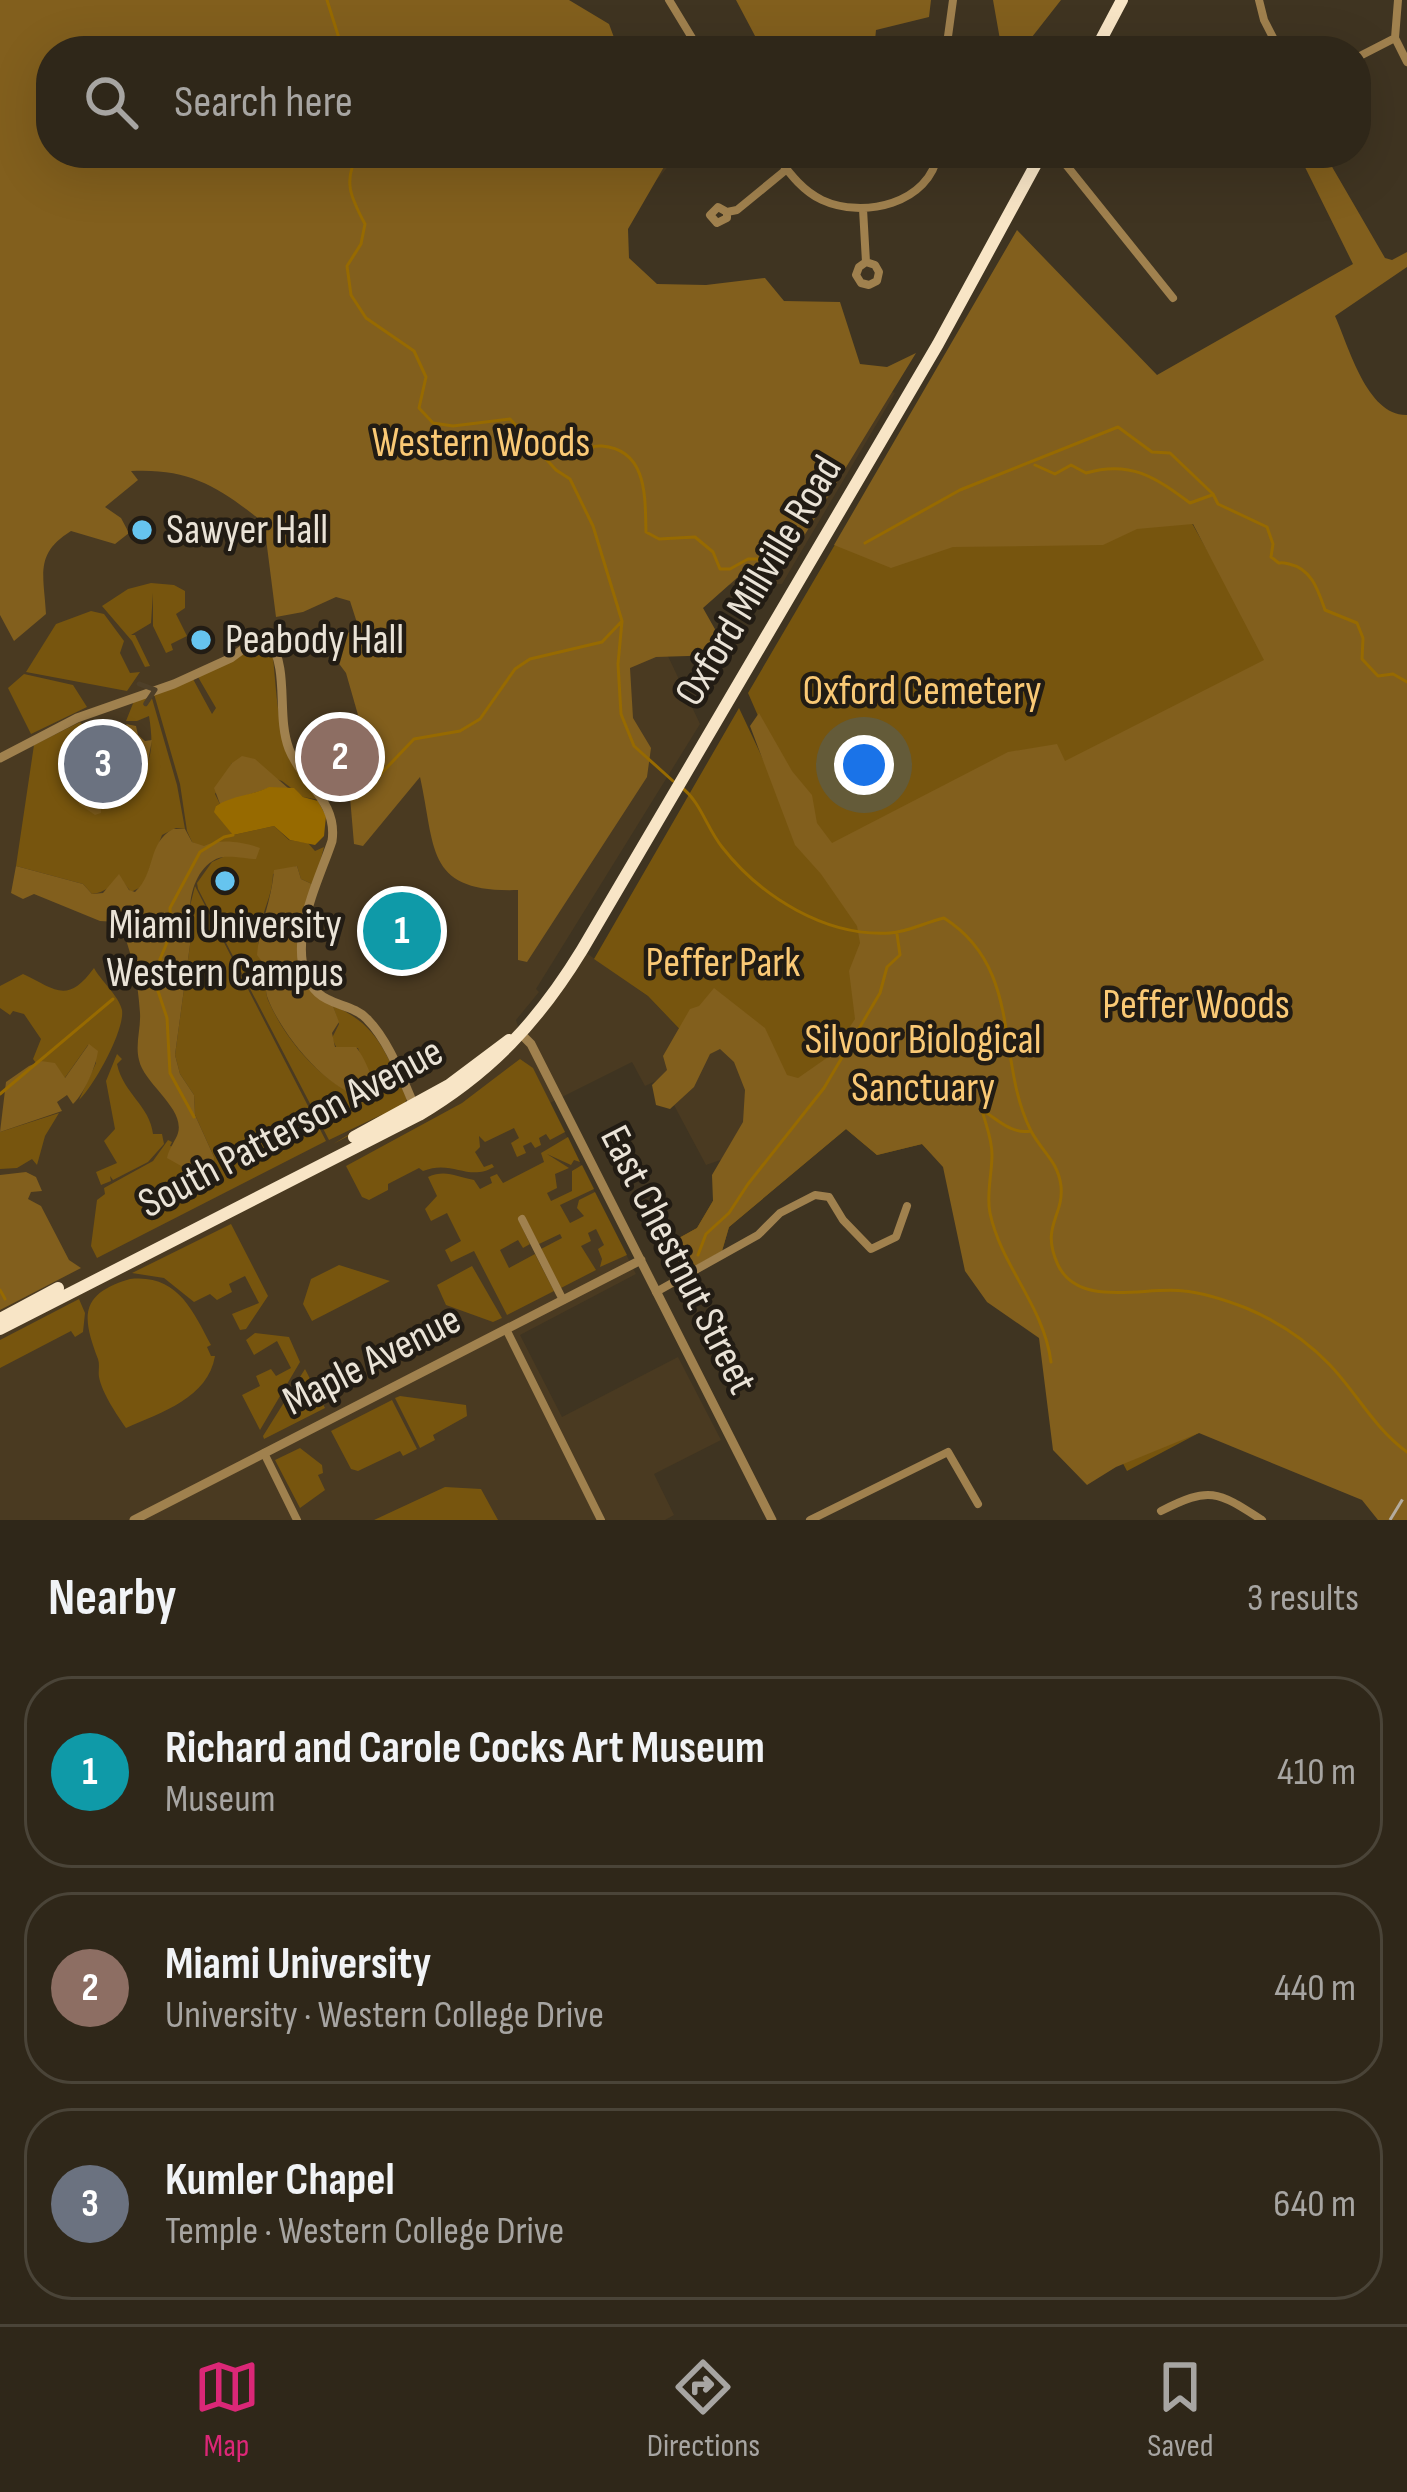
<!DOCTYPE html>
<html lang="en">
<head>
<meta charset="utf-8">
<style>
  :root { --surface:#2f2719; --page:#372f22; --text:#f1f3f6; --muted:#a7a5a2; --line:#4a4438; --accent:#db2777 }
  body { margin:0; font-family:"Sofia Sans Condensed",sans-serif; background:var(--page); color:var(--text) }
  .you { position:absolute; left:864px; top:765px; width:42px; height:42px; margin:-30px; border:9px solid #fff; border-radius:50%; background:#1a73e8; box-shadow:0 0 0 18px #1a73e833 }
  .badge { display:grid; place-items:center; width:78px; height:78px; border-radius:50%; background:var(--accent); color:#fff; font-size:39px; font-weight:700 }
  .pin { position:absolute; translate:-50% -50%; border:6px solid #fff; box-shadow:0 3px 12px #0006 }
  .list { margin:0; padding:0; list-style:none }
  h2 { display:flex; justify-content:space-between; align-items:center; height:156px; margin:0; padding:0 48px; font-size:51px }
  h2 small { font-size:39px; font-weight:400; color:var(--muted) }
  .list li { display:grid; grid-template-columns:78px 1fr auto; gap:36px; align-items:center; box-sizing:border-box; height:192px; margin:0 24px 24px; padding:0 24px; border:3px solid var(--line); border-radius:48px }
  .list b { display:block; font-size:45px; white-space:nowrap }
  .list p { margin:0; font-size:39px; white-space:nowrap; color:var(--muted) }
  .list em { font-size:39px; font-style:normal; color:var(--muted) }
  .icon { flex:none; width:66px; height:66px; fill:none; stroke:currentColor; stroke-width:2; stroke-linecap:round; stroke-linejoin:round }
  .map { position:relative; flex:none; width:1407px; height:1520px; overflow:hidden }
  .search { position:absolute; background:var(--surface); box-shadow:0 12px 48px #0002; left:36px; right:36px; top:36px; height:132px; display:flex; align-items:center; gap:30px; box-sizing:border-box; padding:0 42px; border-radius:48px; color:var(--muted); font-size:45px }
  .sheet { height:804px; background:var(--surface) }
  nav { display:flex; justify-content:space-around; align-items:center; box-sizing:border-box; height:168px; border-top:3px solid var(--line); background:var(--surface); font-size:33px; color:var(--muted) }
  nav a { display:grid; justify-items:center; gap:6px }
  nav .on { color:var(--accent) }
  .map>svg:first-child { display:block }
</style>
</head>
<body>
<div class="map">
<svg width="1407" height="1520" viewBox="0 0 1407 1520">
  <rect width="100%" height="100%" fill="#3f3421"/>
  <path fill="#4a3a21" d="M0,0L51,51V153L672,162L602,244L661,297L895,393L782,584L662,586L650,618L700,724L536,989L539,992L516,1020L520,1032L582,950L648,996L691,1041H738L768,1108L729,1157L706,1165L660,1079L645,1086L632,1062L550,1103L636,1274L520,1335L562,1417L678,1357L721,1440L654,1474L674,1515L665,1520H0Z"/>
  <path fill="#77550e" d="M1189,518L1272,665L1407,1099L1297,1381L1127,1471L1051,1329L1090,1307L922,1144L877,1155L846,1129L729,1227L722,1251L670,1243L697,1228L768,1107L738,1041H691L648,996L594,959L739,708L779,793L815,846L748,693L840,536Z
    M151,583L174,585L185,591V608L176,614L187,636L171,644L173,650L166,653L153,626V593L151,623L131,635H135L150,666L145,667L132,641L102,606L128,589Z
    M91,611L104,614L124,641L120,653L130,673L140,672L127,691L26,672L56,624Z
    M258,646L266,647L273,657C279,721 278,749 320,800L303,797L282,781L232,763L215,794L220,804L216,806L233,835L274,826L289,840L308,843L315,851L324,847L314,885L301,879L297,866L273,874C273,896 260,915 258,937C257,951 267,960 268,972C269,982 264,990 268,1000C286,1041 322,1083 364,1099L378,1090L364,1066L358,1048L337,1049L332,1038L339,1024L333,1006C379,1024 387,1057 407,1099L402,1108L333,1144L383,1114L329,1140L198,889L197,883L212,862L223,857L192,842L187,831L180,784L154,694L193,679L212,714L216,708L198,677Z
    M24,674L73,685L87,707L31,734L8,688Z
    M151,695L177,785L185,829L176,828L162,835L143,886L131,892L124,883C110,884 105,893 92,894L83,884L16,866L34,745L80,722L95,739L97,746L88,756L89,773L78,783L99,804L101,798C146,776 157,766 149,716L137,721H126L134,701Z
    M195,886L326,1141L97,1258L91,1246L97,1200L105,1194L104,1188L153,1161L168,1140L172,1142L170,1146L214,1157L195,1115L194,1095L180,1074L175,1055L192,930L188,914Z
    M94,968C101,981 119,996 122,1010C125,1030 94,1086 79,1100L96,1063L88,1045L64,1079L41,1061L36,1063L33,1059L41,1039L24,1014L13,1011L10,1015L0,1008V986L23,974C55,989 67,1005 94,968Z
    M117,1054L122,1059L117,1064C123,1093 150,1106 153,1134H162L164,1144L148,1162L113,1180L110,1176L111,1181L101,1185L96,1172L117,1163L104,1141L115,1129L106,1081Z
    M520,1059L533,1068L565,1132L550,1140L546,1134L539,1138L541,1145L535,1148L531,1142L523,1146L526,1153L517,1157L511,1143L519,1138L514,1128L485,1142L479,1136L480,1147L475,1152L484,1167L492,1164L494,1167C468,1182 452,1159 423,1171L419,1168L388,1184V1190L369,1200L362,1197L346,1166L462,1103Z
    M59,1113L45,1136L37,1165L32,1159L17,1168L0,1169V1132Z
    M568,1137L580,1162L574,1160L571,1165L547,1154L569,1168L555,1174L557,1188L547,1193L551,1201L572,1191V1171L582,1165L594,1189L560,1205L570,1223L584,1216L577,1208L579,1200L595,1192L627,1255L600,1267L602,1259L598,1249L604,1245L596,1229L588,1233L591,1241L581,1246L596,1270L561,1288L541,1249L562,1238L560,1234L539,1244L523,1216L518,1219L530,1244L523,1248L518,1240L500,1250L509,1268L535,1254L554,1291L507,1315L474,1251L451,1262L445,1250L461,1241L447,1213L431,1221L425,1209L437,1196L428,1177C446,1169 456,1177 474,1180L480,1189L492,1183L490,1177L497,1174L503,1183L544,1162L541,1153Z
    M231,1224L268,1296L246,1329L240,1330L232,1314L259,1303L245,1276L229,1284L232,1292L217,1300L210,1294L194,1302L164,1278L132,1273Z
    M339,1265L390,1281L312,1321L303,1304L311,1279Z
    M472,1266L502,1318L493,1322L446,1305L437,1285Z
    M130,1279C177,1274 192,1309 211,1345L207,1347L211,1356H215C208,1398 162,1412 126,1428C117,1415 102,1393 99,1377C98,1371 100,1365 98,1359C82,1317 79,1294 130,1279Z
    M79,1299L85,1313L83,1332L75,1337L71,1331L0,1368V1340Z
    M255,1333L289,1337L300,1362L260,1430L242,1395L260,1386L256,1376L271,1369L276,1376L291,1368L277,1341L254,1355L246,1340Z
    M305,1369L325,1408L264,1439L263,1436Z
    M400,1396L466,1405L467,1416L433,1435L435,1440L420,1448L395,1398Z
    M392,1400L417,1449L403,1456L400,1451L358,1471L351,1469L331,1431Z
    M300,1448L322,1465L323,1473L318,1475L325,1490L300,1508L275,1460Z
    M445,1487L481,1489L498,1520H374Z"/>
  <path fill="#825f1d" d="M0,0H569L609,24L619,51H51V153H672L628,229L629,258L657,284L706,285L765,278L784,301L840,302L860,364L887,367L916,353L804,536L773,565L738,577L703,608L716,631L720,655L656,657L630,668L633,718L651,748L647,777L527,962L518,960V890C425,893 436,849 420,777L363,846L354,844L350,797L354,764L364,736L346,673L334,657L332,644L358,626L350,601L336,597L303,612L276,617L264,523C219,487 190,468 131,471L138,480L105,507L121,518L129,533L115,544L71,531C34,554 44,575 46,614L14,641L0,615Z
    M736,0H931L929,17L876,30L874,51H763Z
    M993,0H1061L1021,51H1002Z
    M1298,153H1324L1385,258L1392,260L1407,252V267L1335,316C1349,347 1367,416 1407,415V1520H1378L1362,1500L1199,1433L1116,1467L1087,1485L1053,1450L1039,1338L987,1302L965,1271L943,1167L922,1144L877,1155L846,1129L729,1227L722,1251L683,1273L670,1243L697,1228L713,1201L712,1175L743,1122L745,1090L734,1062L720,1049L710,1054L694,1087L670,1109L656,1105L652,1085L667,1070L663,1056L690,1009L699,1006L714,988L765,1028L787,1075L798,1078L831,1055L855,1019L849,971L860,943L857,926L821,874L795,845L750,726L759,713L792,771L812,795L817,823L832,843L1008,752L1057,744L1065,761L1264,660L1193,524L1137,529L1103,545L953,547L891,568L834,545L1017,230L1157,375L1353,264Z
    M126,724L136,726L138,735L145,741L152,740L145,777L135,781L127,794L101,799V813L95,815L79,804L76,789L89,773L100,774L104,781L112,777L108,769L139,754Z
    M242,756L255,759L288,788H269L220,804L214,788L232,763Z
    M173,829H185L192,842L204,846C219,838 244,842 260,848L256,859C245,859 226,854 216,859C192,871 186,907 192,930L175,1055L180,1074L194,1095L195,1115L214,1157L213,1175L190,1171L167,1158C169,1148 176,1140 178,1133C185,1108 144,1084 139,1060C135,1044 141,1029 140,1013C138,981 132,952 119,922L100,921L34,894L23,899L11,893L16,866L83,884L92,894L103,893L119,874L129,890L135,892C156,873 147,843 173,829Z
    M297,866L301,879L314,885L300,965L333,1006L339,1022L332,1033L335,1047H356C366,1059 370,1075 378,1090L368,1099C329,1093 282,1035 268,999C264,989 267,979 268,970L257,955C259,926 272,900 274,870Z
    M89,1044L98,1051C96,1067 84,1094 73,1104L67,1095L57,1102L62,1111L0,1132L6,1082L29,1066L41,1061L55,1063L65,1078Z
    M26,1172L36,1177L42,1191L31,1192L28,1199L41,1206L69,1260L81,1268L0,1310V1175Z"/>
  <path fill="#976a00" d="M269,787L294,788L303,797L318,801L326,816L324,836L315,845L290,840L274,826L233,835L214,812L216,806C234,795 251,796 269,787Z"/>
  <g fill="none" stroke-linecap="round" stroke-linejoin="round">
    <path stroke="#976a00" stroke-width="3" d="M327,0L343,51
      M359,153C342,180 351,198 365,224L361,244L347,266L351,295L366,318L414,351L426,377L419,408L433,423L453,426L510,419L556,470L570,479L593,526L622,621L618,664L621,714L634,746L673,781
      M518,425C537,435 561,450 583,450C597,449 588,445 602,446C648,450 645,498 646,532L659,539L695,537L713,552L720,569H730L748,559H771L777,543L792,535
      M1035,465L1055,474L1071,465L1086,473C1130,460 1155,477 1190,503L1212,495
      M865,543L960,490L1118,427L1152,452L1170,453L1213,494L1218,504L1267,527L1273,544L1271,557C1286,568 1272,560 1289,564C1312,569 1318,590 1325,610L1357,623L1363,638L1362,659L1378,676L1393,674L1407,682
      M681,787C701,802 706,827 722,847C761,897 826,937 890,933C908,932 926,922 944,918C1024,969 995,1060 1031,1131C1042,1152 1058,1161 1061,1186C1064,1217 1040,1226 1058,1265C1079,1309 1145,1286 1184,1291C1204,1293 1228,1301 1246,1308C1277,1321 1306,1340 1329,1364C1357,1393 1373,1427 1407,1452
      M326,799L373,782L414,739L460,731L480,719L515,669L530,659L602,642L622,621
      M149,970L161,959
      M0,1094L113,999
      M194,1117L170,1073L167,1018L153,976L171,933L170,908L200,852L224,837L233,835
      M1031,1131C1011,1135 996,1118 982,1110C986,1126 992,1138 992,1155C992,1174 986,1195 990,1213C1001,1266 1044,1306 1051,1362
      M698,1255L706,1234L729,1213L748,1184L824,1088L880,993L887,967L900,955L897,934
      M0,1290L5,1299"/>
    <path stroke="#a0814e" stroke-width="8" d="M669,0L700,51
      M1259,0L1264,20L1280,51
      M1398,0L1395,38L1407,62
      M946,51L953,0
      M1356,58L1395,38
      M774,153C788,171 801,190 822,200C863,219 930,204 938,153
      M1051,153L1067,166L1173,298
      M863,209L866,262L859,267L856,275L861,283L869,285L877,281L879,272L875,265L866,262
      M727,212V218L717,223L710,215L718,207L727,212L737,210L787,169
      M522,1219L563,1300
      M656,1292L758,1235L780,1213L815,1195L829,1197L843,1220L871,1249L896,1237L907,1206
      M506,1329L601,1520
      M264,1453L297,1520
      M1161,1511C1210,1486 1217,1491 1262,1520
      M810,1520L948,1452L978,1504"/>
    <path stroke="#a0814e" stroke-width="9" d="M0,758L77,718L174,684L231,658L254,641L269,639C290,671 276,715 289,749C302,782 338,802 332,841C319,881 279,956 318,993C332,1006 354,1005 367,1019C390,1042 403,1081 416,1110
      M520,1033L531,1044L772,1520
      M134,1520L641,1260"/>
    <path stroke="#f8e5c6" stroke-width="12" d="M1095,51L1122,0
      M354,1137L449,1085L509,1040
      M0,1319L58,1288
      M0,1329L419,1115C491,1072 538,1022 582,950L938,344L1042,153"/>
    <path stroke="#b4ac9e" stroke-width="3" stroke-dasharray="24 12" stroke-linecap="butt" d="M1390,1520L1407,1492"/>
  </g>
  <defs><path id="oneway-chevron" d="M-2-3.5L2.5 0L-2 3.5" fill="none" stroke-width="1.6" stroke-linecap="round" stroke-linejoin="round" transform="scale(3)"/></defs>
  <use stroke="#4e3f28" href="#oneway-chevron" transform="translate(148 692) rotate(-18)"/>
  <g fill="#66c4ef" stroke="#221c14" stroke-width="4.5">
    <circle cx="142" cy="530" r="12"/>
    <circle cx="201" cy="640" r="12"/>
    <circle cx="225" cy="881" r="12"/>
  </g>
  <g text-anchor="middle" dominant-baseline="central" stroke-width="9" stroke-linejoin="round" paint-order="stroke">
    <g font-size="42" fill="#fac975" stroke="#221c14">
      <text x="481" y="443">Western Woods</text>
      <text x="922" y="691">Oxford Cemetery</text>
      <text x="723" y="963">Peffer Park</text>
      <text x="1196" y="1005">Peffer Woods</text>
      <text x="923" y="1040">Silvoor Biological<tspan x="923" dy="48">Sanctuary</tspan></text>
    </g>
    <g font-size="42" fill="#eae3d7" stroke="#221c14" text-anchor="start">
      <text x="166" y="530">Sawyer Hall</text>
      <text x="225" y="640">Peabody Hall</text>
      <text x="225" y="925" text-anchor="middle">Miami University<tspan x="225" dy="48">Western Campus</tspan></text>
    </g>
    <g font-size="42" fill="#eae3d7" stroke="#221c14">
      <text transform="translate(759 581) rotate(-59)">Oxford Millville Road</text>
      <text transform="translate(291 1128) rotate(-28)">South Patterson Avenue</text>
      <text transform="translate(678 1260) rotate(63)">East Chestnut Street</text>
      <text transform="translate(372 1361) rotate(-27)">Maple Avenue</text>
    </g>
  </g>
</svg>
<div class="you"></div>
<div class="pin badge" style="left:402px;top:931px;background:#0f9aa8">1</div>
<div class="pin badge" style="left:340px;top:757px;background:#8d6e63">2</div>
<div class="pin badge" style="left:103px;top:764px;background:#6b7280">3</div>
<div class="search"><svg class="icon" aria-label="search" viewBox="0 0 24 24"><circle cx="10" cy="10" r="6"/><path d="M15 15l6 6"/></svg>Search here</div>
</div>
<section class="sheet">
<h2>Nearby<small>3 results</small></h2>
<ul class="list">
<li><span class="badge" style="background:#0f9aa8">1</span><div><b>Richard and Carole Cocks Art Museum</b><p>Museum</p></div><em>410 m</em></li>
<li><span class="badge" style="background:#8d6e63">2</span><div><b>Miami University</b><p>University · Western College Drive</p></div><em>440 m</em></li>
<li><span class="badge" style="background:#6b7280">3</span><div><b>Kumler Chapel</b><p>Temple · Western College Drive</p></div><em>640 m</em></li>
</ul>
</section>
<nav>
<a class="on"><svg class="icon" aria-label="map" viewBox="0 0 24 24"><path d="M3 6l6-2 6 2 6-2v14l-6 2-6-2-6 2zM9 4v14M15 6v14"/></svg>Map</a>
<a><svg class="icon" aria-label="directions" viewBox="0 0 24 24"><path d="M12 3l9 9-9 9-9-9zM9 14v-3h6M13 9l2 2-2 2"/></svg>Directions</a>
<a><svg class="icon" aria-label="saved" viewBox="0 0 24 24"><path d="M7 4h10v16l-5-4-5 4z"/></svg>Saved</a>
</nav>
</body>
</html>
